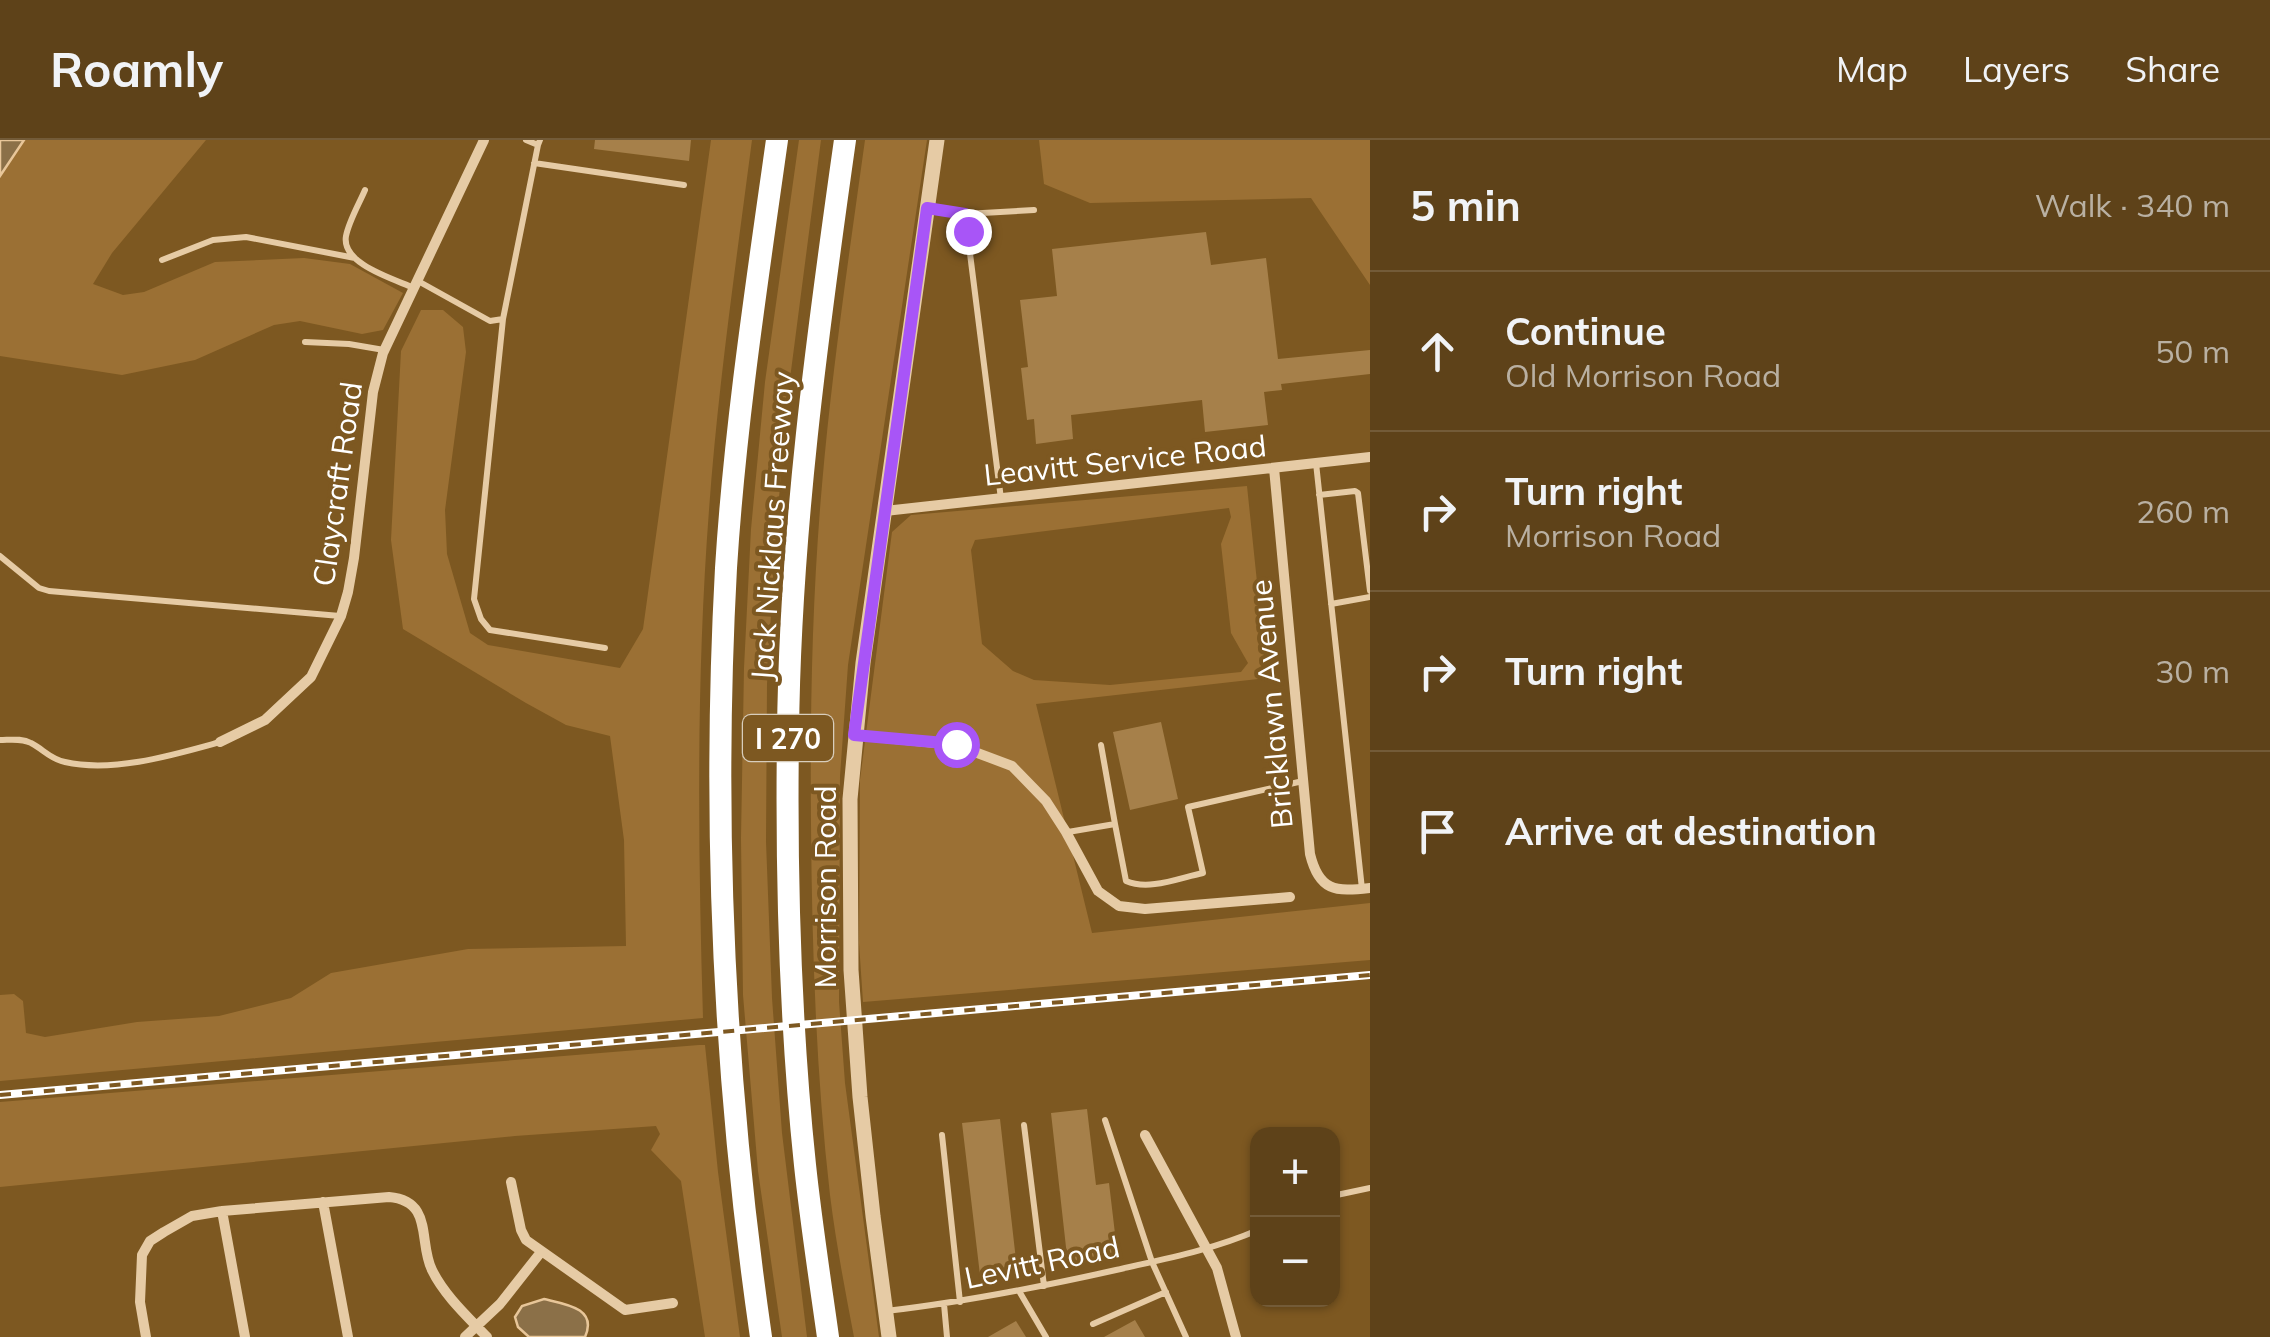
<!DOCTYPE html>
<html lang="en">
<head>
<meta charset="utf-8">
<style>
  :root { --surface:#5e4219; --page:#674d26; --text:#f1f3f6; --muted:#b9b0a2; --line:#735b38 }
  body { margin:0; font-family:Mulish,sans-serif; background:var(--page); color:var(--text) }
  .controls { position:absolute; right:30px; bottom:30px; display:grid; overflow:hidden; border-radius:20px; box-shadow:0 2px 8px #0004 }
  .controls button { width:90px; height:90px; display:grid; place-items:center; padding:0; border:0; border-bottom:2px solid var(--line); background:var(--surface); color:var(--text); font:50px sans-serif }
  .stop { position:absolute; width:30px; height:30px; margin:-22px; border:8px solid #a855f7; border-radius:50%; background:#fff }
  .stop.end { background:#a855f7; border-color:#fff; box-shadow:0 2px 10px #0008 }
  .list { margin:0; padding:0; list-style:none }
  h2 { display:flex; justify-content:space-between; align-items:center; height:130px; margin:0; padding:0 40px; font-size:42px }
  h2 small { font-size:32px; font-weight:400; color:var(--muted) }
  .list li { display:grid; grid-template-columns:65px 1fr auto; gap:30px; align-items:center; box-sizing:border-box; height:160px; padding:0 40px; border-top:2px solid var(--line) }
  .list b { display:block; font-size:38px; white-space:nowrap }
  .list p { margin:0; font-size:32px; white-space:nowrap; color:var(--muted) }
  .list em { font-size:32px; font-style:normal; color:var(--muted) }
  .icon { flex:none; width:55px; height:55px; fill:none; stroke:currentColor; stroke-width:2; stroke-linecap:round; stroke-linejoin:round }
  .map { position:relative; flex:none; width:1370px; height:1197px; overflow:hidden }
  header { display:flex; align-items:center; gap:60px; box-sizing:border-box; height:140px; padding:0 50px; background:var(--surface); border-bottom:2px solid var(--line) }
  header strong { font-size:48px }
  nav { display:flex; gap:55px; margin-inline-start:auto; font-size:35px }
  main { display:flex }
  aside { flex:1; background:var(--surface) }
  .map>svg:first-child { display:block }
</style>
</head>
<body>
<header>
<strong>Roamly</strong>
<nav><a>Map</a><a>Layers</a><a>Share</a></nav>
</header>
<main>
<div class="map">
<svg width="1370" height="1197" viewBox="0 0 1370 1197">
  <rect width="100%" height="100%" fill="#7d5821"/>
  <path fill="#9b7034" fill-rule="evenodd" d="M24,0H206L112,113L93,144L123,155L144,152L215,122L304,118L350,124L403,153L383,190L362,194L300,181L274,185L195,220L122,235L0,216V36Z
    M711,0H752C736,123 718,246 709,370C696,539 698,709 703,878L0,941V855L14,854L23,861L26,893L45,897L137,882L219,876L291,858L331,833L468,809L626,806L624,700L610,596L566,585L526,563L403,489L391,400L401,211L421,170H443L463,187L466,212L445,370L447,414L470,493L488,505L620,528L643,489Z
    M799,0H821L788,254L775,404L767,544L766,702L772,858L782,993L807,1197H782L758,1031L743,855L741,698L744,528L751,389L765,242Z
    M865,0H927L848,525L840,636L839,862L845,943L879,1197H854C845,1150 836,1103 830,1055C816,933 812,809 811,685C810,572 812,458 822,345C832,230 849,115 865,0Z
    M1039,0H1370V145L1311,58L1090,63L1044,44Z
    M1247,346L1267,538L1036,564L1092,793L1370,763V820L863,862L859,803L860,640L892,392L911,375ZM1229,368L1231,377L1221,404L1231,493L1248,523L1241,532L1110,545L1034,540L1013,531L982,504L971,410L975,400Z
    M699,905H705L718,1032L740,1197H705L681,1041L651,1010L660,994L656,986L515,996L0,1047V962Z"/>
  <path fill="#8b7048" stroke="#e8c699" stroke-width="2.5" d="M0,0H24L0,36Z
    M544,1159C565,1164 598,1168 585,1197H529L518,1187L515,1177L522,1166Z"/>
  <path fill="#a6804a" d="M595,0H691L689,21L594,9Z
    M1206,92L1211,125L1266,118L1278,219L1370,210V234L1281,244L1282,250L1264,252L1268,285L1205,292L1202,260L1071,275L1073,299L1036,304L1034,279L1027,280L1021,228L1028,227L1020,160L1057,156L1052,109Z
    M1161,582L1178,659L1130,670L1113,592Z
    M1087,969L1096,1045L1109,1043L1118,1119L1068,1125L1051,973Z
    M1000,979L1017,1129L980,1135L962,983Z
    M1135,1180L1145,1197H1104Z
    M1016,1181L1026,1197H988Z"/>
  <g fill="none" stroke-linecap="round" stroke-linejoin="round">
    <path stroke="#e6cba5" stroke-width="6" d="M526,0L538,5L540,0
      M534,23L684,45
      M365,50C359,64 349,81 346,96C341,124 394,139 414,148
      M928,68L965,74L1034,70
      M965,74L1001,359
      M162,120L213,100L246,97L355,118
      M418,141L490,181L503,179L538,5
      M503,179L474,459L481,479L490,490L605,508
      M305,202L349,204L384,210
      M1316,323L1362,749
      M1319,355L1355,351L1358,353L1370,451
      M0,416L39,448L49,451L340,476
      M1331,464L1370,457
      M0,600C10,600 22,598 31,603C43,609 50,619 65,622C113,633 173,615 220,602
      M1115,684L1126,741C1149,751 1179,738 1203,733L1188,667L1303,641
      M1068,692L1115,684L1101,605
      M1105,980L1152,1122L1186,1197
      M1024,985L1044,1146
      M942,995L960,1162
      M1332,1056L1370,1048
      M1019,1151L1046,1197
      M944,1164L947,1197
      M886,1171C963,1162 1040,1147 1116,1130C1164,1119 1212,1110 1258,1090
      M1093,1184L1166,1152"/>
    <path stroke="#e6cba5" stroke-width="10" d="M1274,328L1310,714C1319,751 1335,752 1370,748
      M885,371L1370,317
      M854,595L956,605L1012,626L1046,661L1066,692L1098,751L1119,766L1145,769L1290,757
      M220,602L265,580L311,537L341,476L348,452L354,418L373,252L383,213L484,0
      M1145,995L1217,1128L1236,1197
      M511,1042L521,1090L526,1100L625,1170L673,1163
      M323,1062L348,1197
      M222,1071L245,1197
      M146,1197L140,1162L142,1115L150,1101L164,1092L192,1076L222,1071L389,1057C434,1061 418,1102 432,1130C444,1155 468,1177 487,1197
      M465,1197L500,1164L541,1112"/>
    <path stroke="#e6cba5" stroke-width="15" d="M889,1197L873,1076L860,957L851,830L850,659L863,523L937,0"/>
    <path stroke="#fff" stroke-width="22" d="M761,1197C724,942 712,685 726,428C735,285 757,142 777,0
      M828,1197C820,1140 811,1082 805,1025C790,882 786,737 788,594C790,394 817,197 845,0"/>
    <defs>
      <path id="rail" d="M0,955L1370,835"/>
    </defs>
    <use href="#rail" stroke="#fff" stroke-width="8"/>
    <use href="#rail" stroke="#7d5821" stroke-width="4" stroke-dasharray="11" stroke-linecap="butt"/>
  </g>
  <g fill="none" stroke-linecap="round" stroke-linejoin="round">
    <path stroke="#a855f7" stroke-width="12" d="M956,604L854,595L927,68L965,74L968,91"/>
  </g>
  <g text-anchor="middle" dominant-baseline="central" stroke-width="8" stroke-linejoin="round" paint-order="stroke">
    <rect fill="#7d5821" stroke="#d8cdbc" stroke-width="2.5" x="743" y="575" width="90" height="46" rx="8"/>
    <g font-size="28" font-weight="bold" fill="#fff">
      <text x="788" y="598">I 270</text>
    </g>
    <g font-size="30" fill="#fff" stroke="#7d5821">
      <text transform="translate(1125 320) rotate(-6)">Leavitt Service Road</text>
      <text transform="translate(337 344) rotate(-82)">Claycraft Road</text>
      <text transform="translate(772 386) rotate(-86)">Jack Nicklaus Freeway</text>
      <text transform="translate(1271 564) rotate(-95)">Bricklawn Avenue</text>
      <text transform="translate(825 747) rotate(-90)">Morrison Road</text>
      <text transform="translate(1042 1122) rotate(-12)">Levitt Road</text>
    </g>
  </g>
</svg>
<div class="controls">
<button>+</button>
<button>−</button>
</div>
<div class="stop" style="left:956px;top:604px"></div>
<div class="stop end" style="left:968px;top:91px"></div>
</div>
<aside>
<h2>5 min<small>Walk · 340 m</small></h2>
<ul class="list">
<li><svg class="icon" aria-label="ahead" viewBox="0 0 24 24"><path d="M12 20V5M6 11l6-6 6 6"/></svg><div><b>Continue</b><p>Old Morrison Road</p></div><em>50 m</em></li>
<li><svg class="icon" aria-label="right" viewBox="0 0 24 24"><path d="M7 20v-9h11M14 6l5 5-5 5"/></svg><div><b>Turn right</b><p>Morrison Road</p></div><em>260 m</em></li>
<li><svg class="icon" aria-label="right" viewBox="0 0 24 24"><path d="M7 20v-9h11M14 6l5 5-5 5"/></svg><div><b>Turn right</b></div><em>30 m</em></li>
<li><svg class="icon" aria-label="arrive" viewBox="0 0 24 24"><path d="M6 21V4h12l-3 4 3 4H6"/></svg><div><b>Arrive at destination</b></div></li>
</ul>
</aside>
</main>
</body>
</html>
